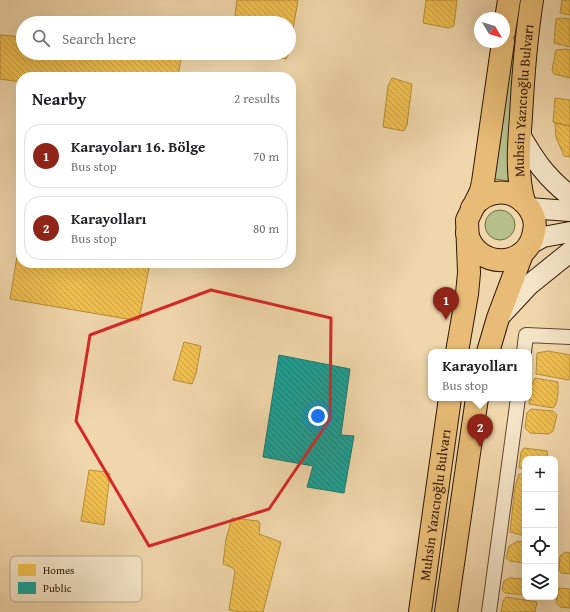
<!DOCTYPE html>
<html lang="en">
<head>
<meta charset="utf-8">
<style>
  :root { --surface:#fff; --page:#f6f6f6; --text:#202124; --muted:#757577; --line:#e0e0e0; --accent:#8f2418 }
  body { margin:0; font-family:"Gentium Book Plus",serif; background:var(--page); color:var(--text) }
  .controls { position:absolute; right:12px; bottom:12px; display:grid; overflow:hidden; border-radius:8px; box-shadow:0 4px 16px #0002 }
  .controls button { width:36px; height:36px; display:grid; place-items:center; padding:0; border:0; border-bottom:1px solid var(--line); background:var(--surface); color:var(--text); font:20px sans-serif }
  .compass { position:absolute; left:474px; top:12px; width:36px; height:36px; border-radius:50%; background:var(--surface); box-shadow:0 4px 16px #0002; rotate:128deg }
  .you { position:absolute; left:318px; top:416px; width:14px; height:14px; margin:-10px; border:3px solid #fff; border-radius:50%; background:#1a73e8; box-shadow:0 0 0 6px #1a73e833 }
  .badge { display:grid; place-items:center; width:26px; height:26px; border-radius:50%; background:var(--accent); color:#fff; font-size:13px; font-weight:700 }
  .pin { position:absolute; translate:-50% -33px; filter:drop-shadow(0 1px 2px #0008) }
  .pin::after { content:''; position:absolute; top:21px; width:14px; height:12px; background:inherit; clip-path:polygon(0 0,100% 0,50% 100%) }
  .popup { position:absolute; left:428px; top:349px; width:104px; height:52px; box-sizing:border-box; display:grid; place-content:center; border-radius:8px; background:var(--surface); filter:drop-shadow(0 1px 3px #0005); font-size:13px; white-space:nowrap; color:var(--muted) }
  .popup b { font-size:15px; color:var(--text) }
  .popup::after { content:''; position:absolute; left:50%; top:100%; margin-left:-8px; border:8px solid transparent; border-top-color:var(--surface) }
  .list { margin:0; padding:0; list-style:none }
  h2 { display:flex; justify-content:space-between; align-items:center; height:52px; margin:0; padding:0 16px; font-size:17px }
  h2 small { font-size:13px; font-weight:400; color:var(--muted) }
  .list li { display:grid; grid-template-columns:26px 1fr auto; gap:12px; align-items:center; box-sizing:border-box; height:64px; margin:0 8px 8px; padding:0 8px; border:1px solid var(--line); border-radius:16px }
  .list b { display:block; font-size:15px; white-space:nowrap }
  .list p { margin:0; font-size:13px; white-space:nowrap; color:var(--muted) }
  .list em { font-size:13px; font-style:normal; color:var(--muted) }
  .icon { flex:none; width:22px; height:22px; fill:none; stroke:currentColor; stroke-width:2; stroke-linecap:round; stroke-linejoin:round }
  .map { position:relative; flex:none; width:570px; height:612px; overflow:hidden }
  .search { position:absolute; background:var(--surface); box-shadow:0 4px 16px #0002; left:16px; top:16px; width:280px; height:44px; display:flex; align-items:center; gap:10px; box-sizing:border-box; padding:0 14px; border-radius:22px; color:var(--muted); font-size:15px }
  .panel { position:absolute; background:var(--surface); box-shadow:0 4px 16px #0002; left:16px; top:72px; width:280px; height:196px; border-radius:16px }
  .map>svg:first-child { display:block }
</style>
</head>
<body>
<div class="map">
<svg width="570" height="612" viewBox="0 0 570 612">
  <defs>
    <pattern id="homes-back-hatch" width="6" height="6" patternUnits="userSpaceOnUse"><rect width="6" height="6" fill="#f2c14e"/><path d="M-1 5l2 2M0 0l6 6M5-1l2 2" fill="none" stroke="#d0a543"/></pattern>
    <pattern id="public-back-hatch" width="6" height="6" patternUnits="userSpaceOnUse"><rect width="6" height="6" fill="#17a398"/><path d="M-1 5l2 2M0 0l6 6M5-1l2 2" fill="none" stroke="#15847a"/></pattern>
  </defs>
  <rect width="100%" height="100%" fill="#f0d7ab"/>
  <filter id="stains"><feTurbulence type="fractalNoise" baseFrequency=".005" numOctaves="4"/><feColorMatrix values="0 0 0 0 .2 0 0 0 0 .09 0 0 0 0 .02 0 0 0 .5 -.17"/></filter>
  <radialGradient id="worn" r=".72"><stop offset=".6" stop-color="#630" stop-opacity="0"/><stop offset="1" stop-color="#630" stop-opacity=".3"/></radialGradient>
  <path fill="#b6bf8b" stroke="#746c48" d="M517,0H526L513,182L489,178Z
    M485 225a15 15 0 1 1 30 0a15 15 0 1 1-30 0Z"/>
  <path fill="url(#homes-back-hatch)" stroke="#b88e38" d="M237,0H298L289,53V23H234Z
    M426,0H457L454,26L449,28L423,23Z
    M562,0H570V15L560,13Z
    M560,18L570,19V47L554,43L556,19Z
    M0,35L23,37V53H145L181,58L178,77H21V82L0,79Z
    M567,49L570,50V78L554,74L552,70L556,50Z
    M253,53H289L286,59Z
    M392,78L412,84L407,125L404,131L383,127L388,86Z
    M555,98L570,100V126L553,122Z
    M555,123L570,126V157L564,156L556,137Z
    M21,232V263H150L139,320H133L10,299Z
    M184,342L201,346L196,374L192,384L173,380Z
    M548,351L570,355V376L569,380L536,374L537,353Z
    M535,378L558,382V394L556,404L553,408L529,404L531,386Z
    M531,409L553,411L557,415L553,431L549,434L530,433L525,428L527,413Z
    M524,448L547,451L548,459H525V469L519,468L521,452Z
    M89,470L107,472L110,474L104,525L81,521Z
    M519,474H525V536L510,532L515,487Z
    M232,518L258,521L260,523L259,534L281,542L263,612H240L229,610L235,571L233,568L223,564L226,539Z
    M518,541L525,543V563L510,561L506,558L509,546Z
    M565,552L570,553V574L561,573L559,570L560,556Z
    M510,578L525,579V595L505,593L502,590L504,581Z
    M559,588L570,589V608L560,607L556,602Z
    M506,597L537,602L535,612H501L503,601Z"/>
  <path fill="url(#public-back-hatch)" stroke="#1f796c" d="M279,355L350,369L341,435L354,436L344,493L307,487L313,466L263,457Z"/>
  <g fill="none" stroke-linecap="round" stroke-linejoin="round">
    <defs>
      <path id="street" d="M524,352L526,335L570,337
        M489,612L518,398"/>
      <path id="secondary" d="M520,135C536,162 545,176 570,196
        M528,208L570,211
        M530,244L543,237L570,232
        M501,315L529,285L570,252"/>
      <g id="primary">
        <path d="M504,32L509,0"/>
        <path id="s1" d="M524,202C516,174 519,144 521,116C523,77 526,38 532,0"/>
        <path d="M467,233C476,270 529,269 534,231C536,223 534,215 529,208C523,200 517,195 507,193C493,191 480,197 472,208"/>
        <path d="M457,352L467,294L469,273L467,220L481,191L483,182L503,42"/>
        <path d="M488,352L498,318L522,254"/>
        <path id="s2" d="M420,612L450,398"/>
        <path d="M446,612L477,398"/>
      </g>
    </defs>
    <use href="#street" stroke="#62482f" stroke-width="16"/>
    <use href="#secondary" stroke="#321806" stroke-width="22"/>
    <use href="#primary" stroke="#321806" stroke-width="24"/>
    <use href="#street" stroke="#f5e5c8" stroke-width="14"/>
    <use href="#secondary" stroke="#f5e5c8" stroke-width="20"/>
    <use href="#primary" stroke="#e8bc76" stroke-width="22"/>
  </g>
  <path fill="none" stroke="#d62828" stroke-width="3" stroke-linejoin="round" d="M211,290L331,318L330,419L269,509L149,546L76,421L90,335Z"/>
  <g text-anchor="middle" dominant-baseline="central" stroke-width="4" stroke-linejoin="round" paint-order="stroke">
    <g font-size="14" fill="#321806" stroke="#f5e5c8">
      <text stroke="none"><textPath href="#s1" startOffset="102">Muhsin Yazıcıoğlu Bulvarı</textPath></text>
      <text stroke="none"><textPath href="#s2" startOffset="108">Muhsin Yazıcıoğlu Bulvarı</textPath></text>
    </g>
  </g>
  <rect x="10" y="556" width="132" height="46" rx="6" fill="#f5e5c8" stroke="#baa88e" stroke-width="1"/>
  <rect x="18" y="564" width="18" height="12" fill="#f2c14e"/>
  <rect x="18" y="582" width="18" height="12" fill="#17a398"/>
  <g font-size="11" fill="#321806">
    <text x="43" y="574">Homes</text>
    <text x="43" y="592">Public</text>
  </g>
  <rect width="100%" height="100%" filter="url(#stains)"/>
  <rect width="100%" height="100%" fill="url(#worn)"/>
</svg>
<div class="controls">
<button>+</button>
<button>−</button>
<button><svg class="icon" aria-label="locate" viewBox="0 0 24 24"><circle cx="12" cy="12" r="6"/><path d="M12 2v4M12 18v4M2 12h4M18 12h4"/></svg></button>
<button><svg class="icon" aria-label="layers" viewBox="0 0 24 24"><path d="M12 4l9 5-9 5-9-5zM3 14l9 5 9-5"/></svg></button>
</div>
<svg class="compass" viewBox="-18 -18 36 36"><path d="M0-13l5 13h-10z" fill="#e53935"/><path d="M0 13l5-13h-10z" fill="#757577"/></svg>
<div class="you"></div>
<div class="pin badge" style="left:446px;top:320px">1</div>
<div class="pin badge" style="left:480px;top:447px">2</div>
<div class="popup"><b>Karayolları</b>Bus stop</div>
<div class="search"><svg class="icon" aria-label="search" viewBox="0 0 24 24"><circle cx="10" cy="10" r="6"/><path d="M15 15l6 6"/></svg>Search here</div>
<section class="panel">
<h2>Nearby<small>2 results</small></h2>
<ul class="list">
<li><span class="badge">1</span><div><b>Karayoları 16. Bölge</b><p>Bus stop</p></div><em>70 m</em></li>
<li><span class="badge">2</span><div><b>Karayolları</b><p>Bus stop</p></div><em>80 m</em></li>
</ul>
</section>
</div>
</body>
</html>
